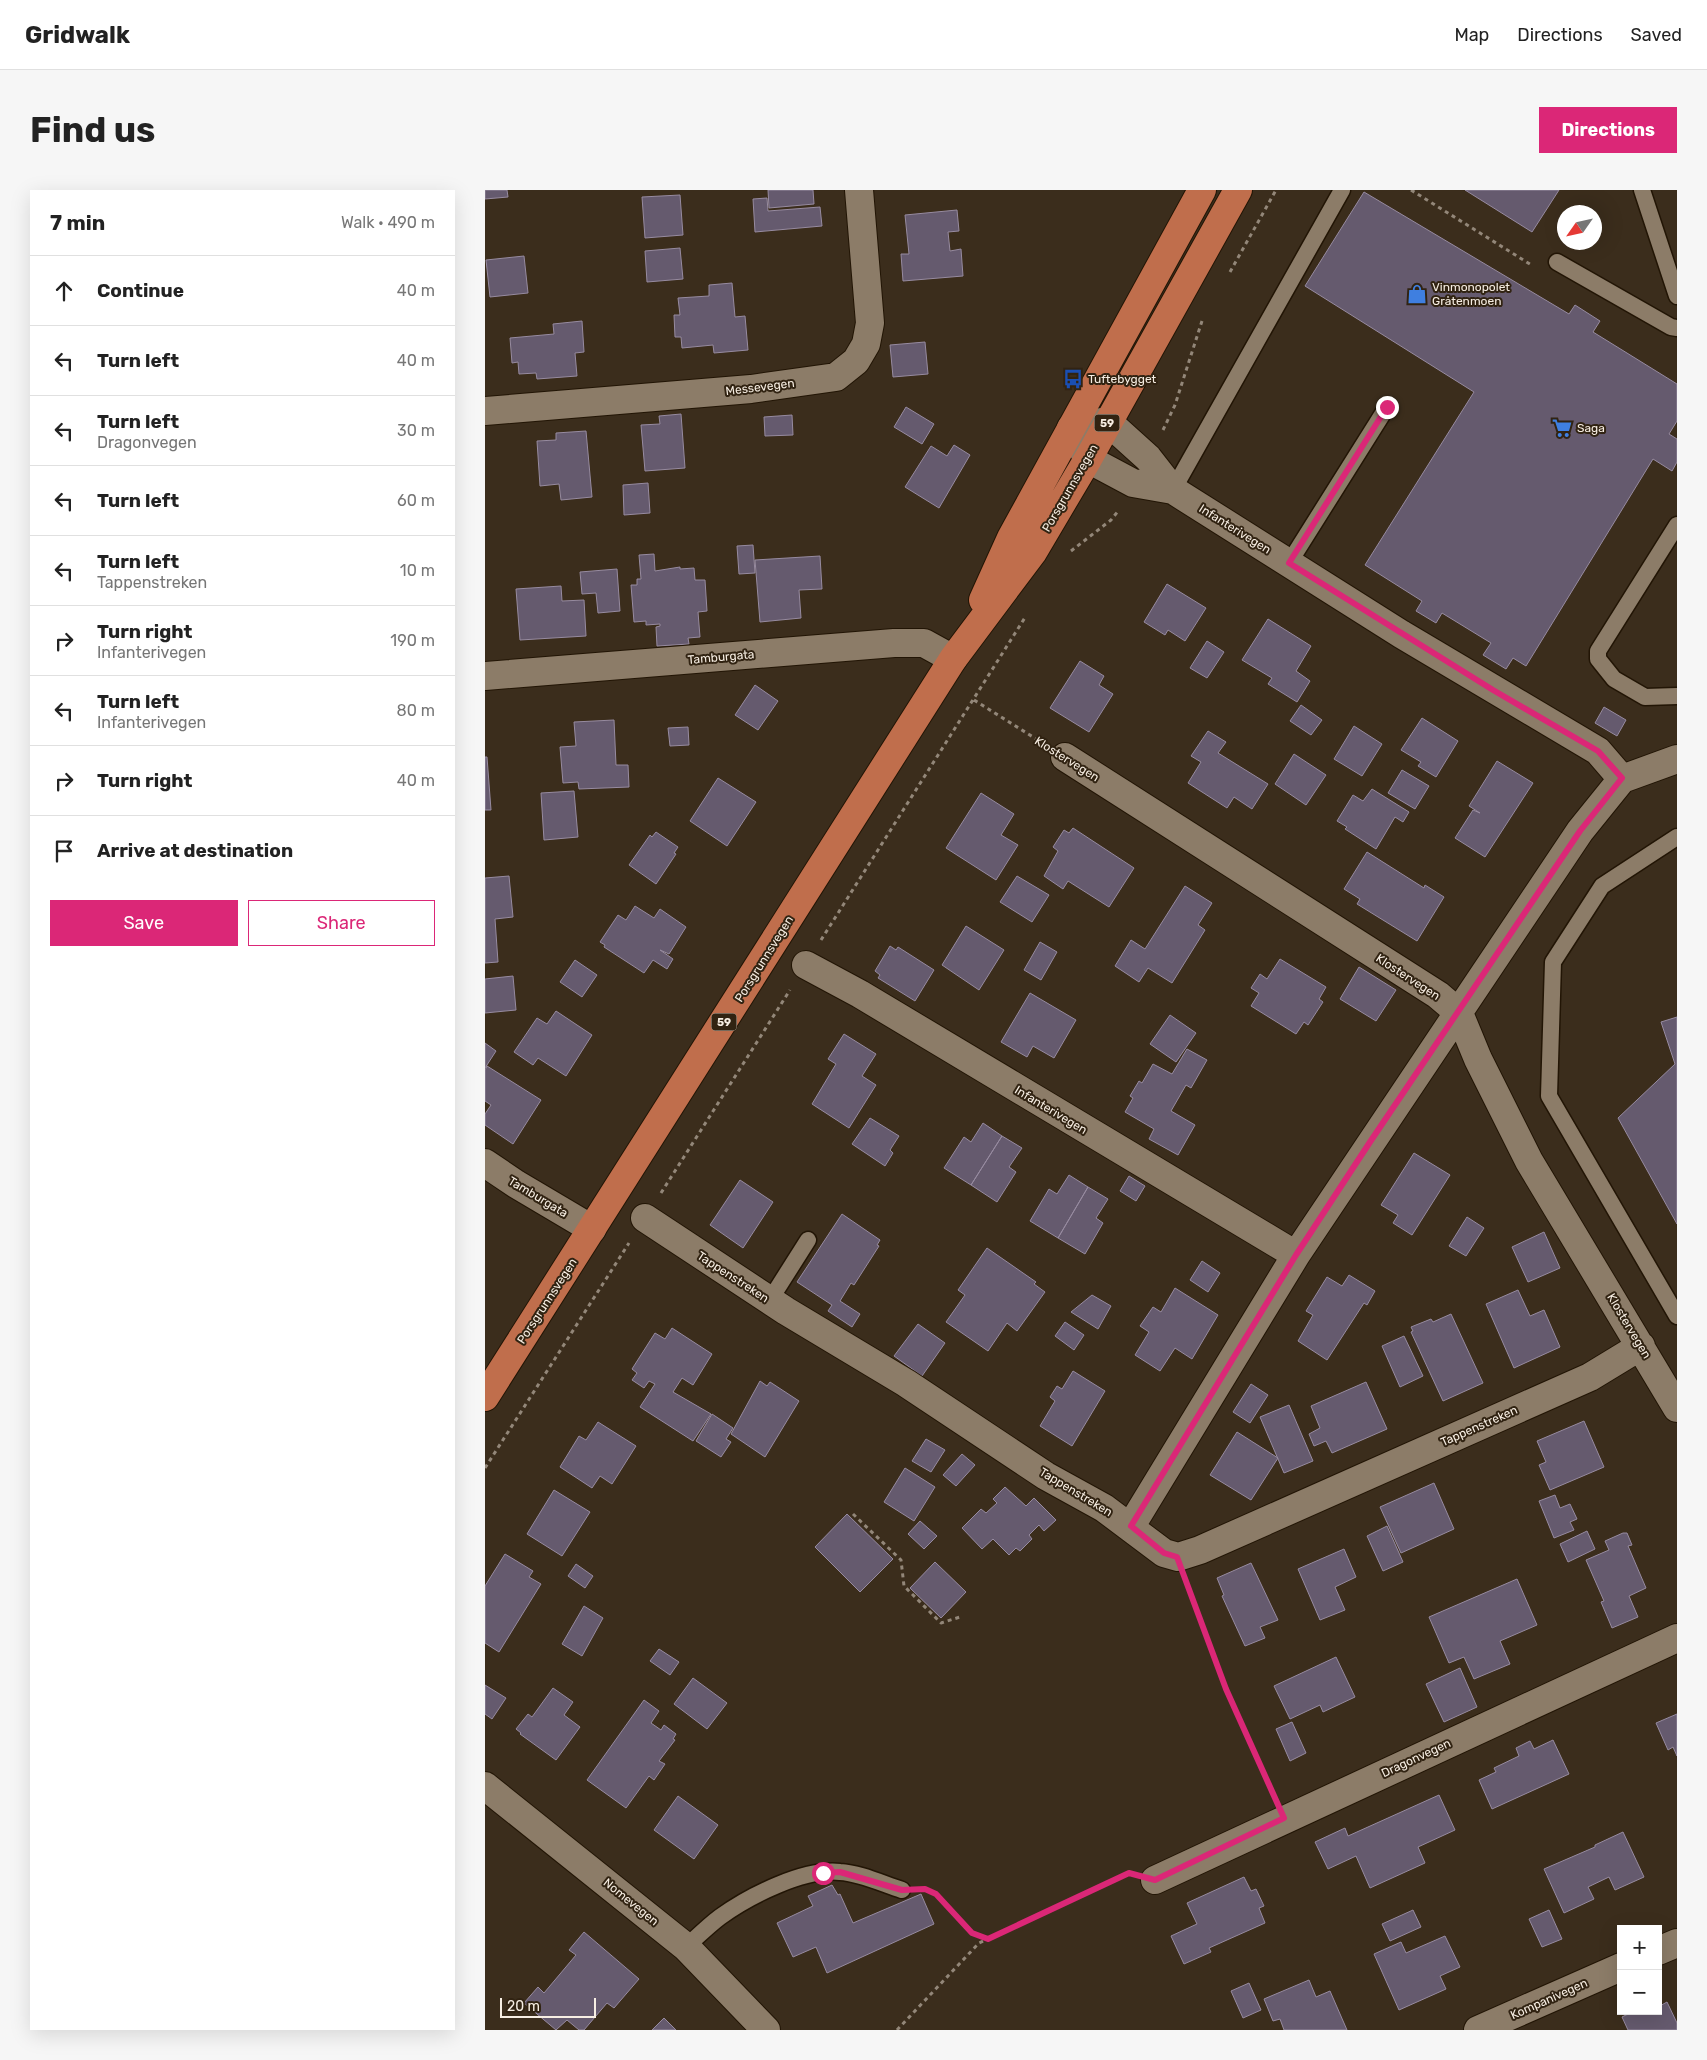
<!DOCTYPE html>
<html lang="en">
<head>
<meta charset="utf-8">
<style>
  :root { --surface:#fff; --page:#f6f6f6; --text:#222; --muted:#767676; --line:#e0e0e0; --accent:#db2777 }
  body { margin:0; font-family:Rubik,sans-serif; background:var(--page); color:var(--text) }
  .controls { position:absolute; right:15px; bottom:15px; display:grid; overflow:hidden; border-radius:0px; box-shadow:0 5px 20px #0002 }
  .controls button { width:45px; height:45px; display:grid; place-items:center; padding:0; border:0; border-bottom:1px solid var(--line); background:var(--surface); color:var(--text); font:25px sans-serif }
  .compass { position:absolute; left:1072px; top:15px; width:45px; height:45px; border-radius:50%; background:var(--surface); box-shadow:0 5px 20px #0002; rotate:236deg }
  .scale { position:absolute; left:15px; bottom:12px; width:96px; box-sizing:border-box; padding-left:5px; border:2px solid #f7eee3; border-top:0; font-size:14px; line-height:18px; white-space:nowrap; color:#f7eee3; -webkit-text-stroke:4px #312312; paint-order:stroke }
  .stop { position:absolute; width:15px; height:15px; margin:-11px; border:4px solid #db2777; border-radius:50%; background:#fff }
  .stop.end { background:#db2777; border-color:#fff; box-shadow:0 1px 5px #0008 }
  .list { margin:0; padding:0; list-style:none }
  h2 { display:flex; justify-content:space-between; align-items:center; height:65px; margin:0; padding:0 20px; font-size:21px }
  h2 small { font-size:16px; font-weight:400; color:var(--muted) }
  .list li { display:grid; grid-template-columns:32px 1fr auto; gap:15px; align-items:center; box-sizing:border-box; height:70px; padding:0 20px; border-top:1px solid var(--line) }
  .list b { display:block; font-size:19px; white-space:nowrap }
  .list p { margin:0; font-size:16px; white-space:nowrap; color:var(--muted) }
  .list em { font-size:16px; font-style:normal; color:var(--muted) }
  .actions { display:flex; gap:10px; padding:15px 20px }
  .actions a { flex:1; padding:11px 0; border:1px solid var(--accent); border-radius:0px; text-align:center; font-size:18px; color:var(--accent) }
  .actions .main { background:var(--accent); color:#fff }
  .icon { flex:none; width:28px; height:28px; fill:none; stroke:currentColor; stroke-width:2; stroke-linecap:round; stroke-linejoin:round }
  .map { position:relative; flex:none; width:1192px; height:1840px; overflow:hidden; border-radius:0px }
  header { display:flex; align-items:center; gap:30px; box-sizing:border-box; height:70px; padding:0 25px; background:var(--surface); border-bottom:1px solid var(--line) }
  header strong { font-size:24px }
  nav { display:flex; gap:28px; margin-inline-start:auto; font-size:18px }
  .intro { display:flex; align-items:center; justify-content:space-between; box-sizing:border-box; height:120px; padding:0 30px }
  h1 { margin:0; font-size:35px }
  .button { padding:12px 22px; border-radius:0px; background:var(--accent); color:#fff; font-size:18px; font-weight:700 }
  main { display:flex; gap:30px; padding:0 30px }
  aside { flex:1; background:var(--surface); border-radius:0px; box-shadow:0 5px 20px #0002 }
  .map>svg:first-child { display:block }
</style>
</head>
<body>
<header>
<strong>Gridwalk</strong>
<nav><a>Map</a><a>Directions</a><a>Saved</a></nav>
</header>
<div class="intro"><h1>Find us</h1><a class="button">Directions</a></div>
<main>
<aside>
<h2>7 min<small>Walk · 490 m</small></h2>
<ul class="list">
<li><svg class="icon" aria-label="ahead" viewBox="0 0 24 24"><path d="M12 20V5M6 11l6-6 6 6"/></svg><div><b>Continue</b></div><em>40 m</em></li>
<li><svg class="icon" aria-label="left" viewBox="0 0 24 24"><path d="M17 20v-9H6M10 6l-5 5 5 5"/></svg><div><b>Turn left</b></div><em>40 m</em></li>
<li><svg class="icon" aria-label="left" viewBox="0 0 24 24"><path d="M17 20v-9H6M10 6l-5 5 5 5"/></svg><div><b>Turn left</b><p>Dragonvegen</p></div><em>30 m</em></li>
<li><svg class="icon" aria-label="left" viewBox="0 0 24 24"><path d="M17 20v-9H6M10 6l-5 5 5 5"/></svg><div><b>Turn left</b></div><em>60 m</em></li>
<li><svg class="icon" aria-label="left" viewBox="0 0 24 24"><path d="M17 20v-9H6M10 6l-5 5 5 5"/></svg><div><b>Turn left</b><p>Tappenstreken</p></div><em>10 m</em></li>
<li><svg class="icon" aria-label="right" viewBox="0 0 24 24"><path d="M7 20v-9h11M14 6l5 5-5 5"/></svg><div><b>Turn right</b><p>Infanterivegen</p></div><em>190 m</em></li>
<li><svg class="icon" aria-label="left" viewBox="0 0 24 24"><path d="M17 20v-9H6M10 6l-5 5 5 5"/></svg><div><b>Turn left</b><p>Infanterivegen</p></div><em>80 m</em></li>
<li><svg class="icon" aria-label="right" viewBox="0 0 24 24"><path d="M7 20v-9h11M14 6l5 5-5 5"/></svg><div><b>Turn right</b></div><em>40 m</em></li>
<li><svg class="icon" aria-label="arrive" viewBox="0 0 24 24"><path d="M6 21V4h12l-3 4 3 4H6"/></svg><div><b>Arrive at destination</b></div></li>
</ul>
<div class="actions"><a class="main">Save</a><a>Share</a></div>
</aside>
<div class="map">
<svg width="1192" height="1840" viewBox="0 0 1192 1840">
  <rect width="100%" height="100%" fill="#3b2d1c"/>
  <path fill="#655a6e" stroke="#978ba0" d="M0,0H22L23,7L0,9Z
    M283,0H328L329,14L284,18Z
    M980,0H1074L1047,42Z
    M879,2L1084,124L1090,115L1115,131L1108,142L1192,194V231L1184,244L1192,249V272L1187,281L1168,269L1041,476L1028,468L1021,479L998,465L1006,453L957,423L951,433L931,421L937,411L880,375L989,202L820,96Z
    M195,5L198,45L160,48L157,7Z
    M282,8L283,21L335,17L337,36L270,42L268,9Z
    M472,20L474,41L463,42L465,61L476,59L478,86L418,91L416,64H424L420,25Z
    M195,58L198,89L162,92L160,61Z
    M39,66L43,103L5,107L1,70Z
    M247,93L250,127L260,126L263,160L229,163L228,155L197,158L196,147H190L189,125H195L193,108L224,106V95Z
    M97,131L99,162L90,163L92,186L52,189L51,183L34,184L33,172L27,173L25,148L69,144L68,134Z
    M440,152L443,184L408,187L405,155Z
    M421,217L449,234L437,254L409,237Z
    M196,224L200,278L160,281L156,235L175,234L174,226Z
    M307,225L308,245L280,246L279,227Z
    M101,241L107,307L76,310L74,294L55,296L52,251L71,250V243Z
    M469,255L485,265L454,318L420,297L446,256L462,266Z
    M163,293L165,323L139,325L138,295Z
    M268,355L270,383L254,384L252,356Z
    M169,364L170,381L195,377V379L209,378L210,390H220L222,421L213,422L215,447L203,448L204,454L172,456L171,437L175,436V434L161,435V431L149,432L146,395H152V389H156L154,365Z
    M335,366L337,399L314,400L316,428L275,432L270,370Z
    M132,379L135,421L113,423L111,403L97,404L95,382Z
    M682,394L721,418L700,451L683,440L680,445L659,432Z
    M76,396L77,411L99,410L101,446L35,450L31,399Z
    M783,429L826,456L811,481L825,491L812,512L783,494L787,488L757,470Z
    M722,451L739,462L722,488L705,478Z
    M595,471L619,486L614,495L628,504L604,542L565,518Z
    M270,495L293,511L273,540L250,525Z
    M816,515L837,530L826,545L805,531Z
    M1119,517L1141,530L1132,546L1110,533Z
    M937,528L973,551L951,587L933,576L936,572L916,560Z
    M129,530L131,575H143L144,597L94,599L93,592L78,593L75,557L91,556L89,532Z
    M869,536L897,554L877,586L849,569Z
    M203,537L204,555L185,556L183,538Z
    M723,541L741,552L733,563L783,594L767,619L749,607L742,618L703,593L716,572L706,566Z
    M809,564L841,585L821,615L790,594Z
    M0,567H2L6,620H0Z
    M1012,571L1048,593L1000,667L970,648L988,620L995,623L984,616Z
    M917,580L944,596L930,619L903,603Z
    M233,588L271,612L242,656L205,631Z
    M887,599L924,622L918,632L910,627L891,659L860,639L862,637L852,631L868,605L878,611Z
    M89,601L93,647L59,650L56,603Z
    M496,603L529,624L516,645L533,655L511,690L461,658Z
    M588,638L649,678L624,717L583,691L578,699L559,686L573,661L568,657L579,640L584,643Z
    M171,642L193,657L189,663L191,664L171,694L144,675L165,645L167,647Z
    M882,662L939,698L940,695L959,707L932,751L872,714L875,709L859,699Z
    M24,686L28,727L10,729L13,772L0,773V688Z
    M532,686L564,705L547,732L515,712Z
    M700,696L727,713L713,735L720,740L687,793L663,778L654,792L630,776L646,750L660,759Z
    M150,716L169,728L175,719L201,737L184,764L175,760L188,769L182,779L168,770L159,783L119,757L120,755L115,752L133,725L141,730Z
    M481,736L519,760L494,800L457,775Z
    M555,752L572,762L556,790L539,780Z
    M405,756L411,760L413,757L449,780L430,811L393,788L395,785L390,781Z
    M795,769L841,797L834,809L838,812L823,835L819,832L811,844L766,816L774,803L766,798L775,784L782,789Z
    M90,770L112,785L97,807L75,792Z
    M874,777L911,800L891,831L855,809Z
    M28,786L31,820L0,823V789Z
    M545,803L591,830L569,868L548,856L542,867L516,852Z
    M71,821L107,845L81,886L53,868L48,875L29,862L52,828L62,834Z
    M685,825L711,843L691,872L665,854Z
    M1192,827V1034L1133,928L1190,874L1176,832Z
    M359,844L391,864L377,886L391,895L364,938L327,914L351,874L343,869Z
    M0,853L11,861L0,878Z
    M702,859L722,870L706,898L701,895L686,921L710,935L693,965L664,949L669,939L640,922L648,908L645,906L654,891L657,893L668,874L687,884Z
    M2,876L56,910L28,954L0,935V924L6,915L0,911V880Z
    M385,928L414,946L405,960L408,963L400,976L367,954Z
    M498,933L517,946L486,995L459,978L479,947L486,952Z
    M517,946L537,958L524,977L531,982L512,1012L486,995Z
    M929,963L965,985L927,1045L908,1033L913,1025L896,1015Z
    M584,985L603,997L573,1048L545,1031L564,999L572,1004Z
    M644,986L660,996L651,1011L635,1001Z
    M255,990L288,1012L258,1058L225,1035Z
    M603,997L623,1009L611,1028L618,1033L600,1064L573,1048Z
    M357,1024L395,1050L392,1055L394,1056L369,1095L366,1093L355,1111L375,1124L367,1137L343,1121L347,1115L312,1092Z
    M982,1027L999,1038L981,1066L964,1056Z
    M1059,1042L1075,1078L1043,1092L1027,1057Z
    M502,1058L551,1092L549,1094L560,1102L532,1141L522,1133L503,1161L461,1132L480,1105L473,1100Z
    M717,1071L735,1083L723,1102L705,1090Z
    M864,1085L890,1101L882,1115L879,1113L842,1170L813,1151L828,1125L821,1121L842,1087L857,1096Z
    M690,1098L733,1125L707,1169L690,1158L675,1181L650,1165L664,1142L655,1136L668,1117L676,1122Z
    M1033,1100L1045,1126L1059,1120L1075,1157L1029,1178L1001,1114Z
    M607,1105L626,1116L613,1139L586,1122Z
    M966,1124L998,1193L958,1211L926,1142L928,1141L926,1137L946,1129L948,1132Z
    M580,1132L599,1145L589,1160L570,1146Z
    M433,1134L460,1153L437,1186L409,1166Z
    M187,1138L227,1164L208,1195L197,1188L188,1202L226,1224L208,1251L155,1217L170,1194L164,1191L159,1198L147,1190L152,1183L147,1179L170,1143L180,1149Z
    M919,1146L938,1186L915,1197L897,1156Z
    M588,1181L620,1201L587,1256L555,1236L570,1211L565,1207L572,1196L577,1199Z
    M275,1191L282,1196L285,1192L314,1211L280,1267L246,1244Z
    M881,1192L902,1239L847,1263L841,1251L829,1256L824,1244L835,1238L826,1216Z
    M766,1194L783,1205L765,1233L748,1222Z
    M804,1215L828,1271L799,1283L775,1227Z
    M227,1224L248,1238L241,1249L246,1252L236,1267L211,1251Z
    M1099,1231L1119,1277L1065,1300L1054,1275L1061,1272L1052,1251Z
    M113,1232L151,1256L127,1294L115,1286L107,1298L75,1277L94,1246L101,1250Z
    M752,1242L793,1268L766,1310L725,1285Z
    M441,1249L460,1260L446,1282L427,1271Z
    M477,1264L490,1275L471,1296L458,1285Z
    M420,1278L450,1297L429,1331L399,1312Z
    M949,1293L969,1339L916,1363L895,1317Z
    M520,1297L541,1316L549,1308L571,1330L559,1341L554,1335L544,1345L547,1349L535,1361L531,1358L524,1365L508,1349L497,1359L477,1338L496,1319L501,1323L512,1313L508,1309Z
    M69,1300L105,1322L77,1366L42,1344Z
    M1070,1305L1075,1318L1085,1314L1092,1329L1085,1332L1089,1340L1069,1348L1054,1311Z
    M362,1324L408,1369L375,1402L330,1357Z
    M435,1331L452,1346L439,1359L423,1344Z
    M902,1336L918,1372L898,1381L882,1346Z
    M1102,1341L1110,1359L1083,1372L1075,1354Z
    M1138,1343H1142L1147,1355L1143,1356L1161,1398L1144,1406L1153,1427L1127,1438L1116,1412L1119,1411L1101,1370L1124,1360L1120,1351Z
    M859,1359L871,1387L850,1397L860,1420L835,1430L813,1379Z
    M20,1364L48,1381L44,1387L56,1394L14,1462L0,1453V1396Z
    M450,1372L481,1402L456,1428L425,1398Z
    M766,1373L793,1430L775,1437L780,1448L760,1456L737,1406L739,1405L732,1388Z
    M91,1374L108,1386L100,1398L83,1386Z
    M1032,1389L1052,1435L1015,1451L1025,1474L989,1489L979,1467L964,1473L944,1427Z
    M99,1416L118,1428L97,1466L77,1454Z
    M174,1459L194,1472L185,1485L165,1471Z
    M851,1467L870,1507L838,1522L835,1515L805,1529L789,1496Z
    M975,1478L992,1517L959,1532L941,1494Z
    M208,1488L242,1513L222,1539L189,1514Z
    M0,1495L21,1508L7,1529L0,1524Z
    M68,1498L88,1512L79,1525L95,1537L71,1570L35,1544L36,1543L31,1539L43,1524L47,1527Z
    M159,1510L174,1521L166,1533L176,1540L179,1535L191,1544L188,1549L190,1550L174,1571L180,1574L169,1590L164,1586L141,1618L102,1590Z
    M1192,1524V1566L1188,1557L1183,1560L1171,1533Z
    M807,1532L821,1563L805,1571L791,1539Z
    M1068,1550L1084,1584L1007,1619L994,1590L1011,1582L1009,1578L1034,1566L1031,1558L1045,1551L1049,1559Z
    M954,1605L970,1640L933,1657L940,1673L885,1698L871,1666L843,1679L830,1652L860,1638L863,1646Z
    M193,1606L233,1635L209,1669L169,1640Z
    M1138,1642L1159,1687L1130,1700L1124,1687L1103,1697L1109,1709L1079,1723L1059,1679L1110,1657V1655Z
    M759,1687L766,1701L771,1699L779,1716L774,1718L780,1733L724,1758L726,1762L699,1774L686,1746L712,1734L702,1713Z
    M347,1695L353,1705L355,1704L368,1733L436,1704L449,1734L342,1783L331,1757L308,1767L292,1733L328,1716L323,1706Z
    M928,1720L936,1737L905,1751L897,1734Z
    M1064,1720L1077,1749L1057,1757L1044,1729Z
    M99,1742L154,1789L129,1818L122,1813L99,1840H94L82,1830L71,1840L39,1813L53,1797L59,1803L91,1765L84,1760Z
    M960,1746L975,1777L955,1786L961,1799L914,1820L889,1764L916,1752L921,1763Z
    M824,1790L831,1807L845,1801L862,1840H799L795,1829L788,1831L779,1809Z
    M764,1793L776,1820L758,1828L746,1801Z
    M1182,1812L1192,1833V1840H1143L1137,1827L1149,1821H1173V1817Z
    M179,1828L191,1840H167Z"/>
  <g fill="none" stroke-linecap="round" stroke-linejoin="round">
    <defs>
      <path id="service" d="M1157,0L1192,106
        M1072,72L1186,137L1192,138
        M688,300L857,0
        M1192,335L1113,461V469L1129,489L1160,507L1192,506
        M804,373L902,217
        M1192,647L1117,696L1068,772L1064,906L1192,1126
        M285,1110L323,1050
        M201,1757C212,1747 223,1736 235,1727C264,1706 319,1678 355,1682C375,1683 398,1694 417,1700"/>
      <path id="minor" d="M0,221L266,199L351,187L371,171L381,154L385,133L374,0
        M688,300L648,293L603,269L586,238L622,231L663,268L688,300L916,444L1113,561L1137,589
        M0,486L409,453H439L468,469
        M580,567L953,805L974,823L993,869L1044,971L1192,1218
        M321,775L375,804L811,1065
        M0,973L31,994L107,1039
        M160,1028L301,1121L421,1193L561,1286L619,1318L679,1363L693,1367L715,1360L1105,1187L1156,1156
        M646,1336L811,1065L1095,641L1137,589L1192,569
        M0,1596L201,1757L281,1840
        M670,1690L1192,1448
        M1173,1761L1192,1753
        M993,1840L1136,1777"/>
      <path id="primary" d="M498,410L526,348L717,0
        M0,1207L468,469L548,362L603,269L753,0"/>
    </defs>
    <use href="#service" stroke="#221505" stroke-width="19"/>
    <use href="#minor" stroke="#221505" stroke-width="30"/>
    <use href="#primary" stroke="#221505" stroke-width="30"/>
    <path stroke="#938779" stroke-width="3" stroke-dasharray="4 4" stroke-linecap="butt" d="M926,0L1048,76
      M745,82L791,0
      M678,240L690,215L717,131
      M586,361L626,330L634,320
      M489,510L556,552
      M336,750L541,426
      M176,1003L305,800
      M0,1278L144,1053
      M368,1324L416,1370L419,1396L456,1433L475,1427
      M703,1396L741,1499L788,1602
      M441,1699L451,1704L487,1743L503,1749
      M412,1840L494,1753L641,1685"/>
    <use href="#service" stroke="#8c7c68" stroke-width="16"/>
    <use href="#minor" stroke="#8c7c68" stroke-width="28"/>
    <use href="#primary" stroke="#c06e4c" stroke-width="28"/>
  </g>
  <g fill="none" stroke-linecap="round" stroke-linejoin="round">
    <path stroke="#db2777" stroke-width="6" d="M338,1683L355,1682L417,1700L440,1699L451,1704L487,1743L503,1749L644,1683L670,1690L799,1628L741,1499L692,1367L679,1363L646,1336L811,1065L885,952L1095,641L1137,588L1113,561L1008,500L804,373L902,217"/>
  </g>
  <defs>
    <symbol id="shop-bare" viewBox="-9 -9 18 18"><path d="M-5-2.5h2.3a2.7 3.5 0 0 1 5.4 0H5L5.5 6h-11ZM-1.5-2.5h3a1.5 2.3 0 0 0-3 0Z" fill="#3f7fe0" stroke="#312312" stroke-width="2.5" paint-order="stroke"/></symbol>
    <symbol id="bus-bare" viewBox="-9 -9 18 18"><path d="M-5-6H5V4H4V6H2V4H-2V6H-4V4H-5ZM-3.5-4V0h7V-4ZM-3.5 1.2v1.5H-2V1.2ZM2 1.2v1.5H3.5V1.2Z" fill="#1a4fb4" stroke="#312312" stroke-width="2.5" paint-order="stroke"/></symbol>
    <symbol id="supermarket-bare" viewBox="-9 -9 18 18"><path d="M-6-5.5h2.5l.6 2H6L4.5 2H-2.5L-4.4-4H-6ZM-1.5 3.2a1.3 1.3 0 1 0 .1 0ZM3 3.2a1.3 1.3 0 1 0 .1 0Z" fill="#3f7fe0" stroke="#312312" stroke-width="2.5" paint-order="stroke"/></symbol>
  </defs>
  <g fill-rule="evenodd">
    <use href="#shop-bare" x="918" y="90" width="28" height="28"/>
    <use href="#bus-bare" x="574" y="175" width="28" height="28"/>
    <use href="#supermarket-bare" x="1063" y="224" width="28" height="28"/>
  </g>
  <g text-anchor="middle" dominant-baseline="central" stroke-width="4" stroke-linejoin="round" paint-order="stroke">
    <g fill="#312312" stroke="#bcb1a4" stroke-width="1">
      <rect x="609.5" y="224.5" width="25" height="17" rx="4"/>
      <rect x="226.5" y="823.5" width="25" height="17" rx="4"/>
    </g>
    <g font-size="11" font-weight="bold" fill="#f7eee3">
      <text x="622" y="233">59</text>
      <text x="239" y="832">59</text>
    </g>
    <g font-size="12" fill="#f7eee3" stroke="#312312" text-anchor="start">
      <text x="947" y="97">Vinmonopolet<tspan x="947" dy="14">Gråtenmoen</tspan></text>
      <text x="603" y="189">Tuftebygget</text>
      <text x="1092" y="238">Saga</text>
    </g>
    <g font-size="12" fill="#f7eee3" stroke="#312312">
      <text transform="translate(275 197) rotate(-7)">Messevegen</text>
      <text transform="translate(585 298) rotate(-60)">Porsgrunnsvegen</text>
      <text transform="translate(750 339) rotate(32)">Infanterivegen</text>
      <text transform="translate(236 467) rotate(-5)">Tamburgata</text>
      <text transform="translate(582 569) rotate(32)">Klostervegen</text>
      <text transform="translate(279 769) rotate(-58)">Porsgrunnsvegen</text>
      <text transform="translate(923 787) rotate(33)">Klostervegen</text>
      <text transform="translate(566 920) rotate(31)">Infanterivegen</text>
      <text transform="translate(53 1007) rotate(31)">Tamburgata</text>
      <text transform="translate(248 1087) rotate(33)">Tappenstreken</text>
      <text transform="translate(62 1111) rotate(-57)">Porsgrunnsvegen</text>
      <text transform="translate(1144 1136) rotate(59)">Klostervegen</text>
      <text transform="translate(994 1236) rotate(-24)">Tappenstreken</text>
      <text transform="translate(591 1302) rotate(31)">Tappenstreken</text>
      <text transform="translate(931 1568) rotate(-25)">Dragonvegen</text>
      <text transform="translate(146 1712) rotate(39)">Nomevegen</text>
      <text transform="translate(1064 1809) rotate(-24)">Kompanivegen</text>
    </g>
  </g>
</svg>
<div class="controls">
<button>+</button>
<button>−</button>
</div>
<svg class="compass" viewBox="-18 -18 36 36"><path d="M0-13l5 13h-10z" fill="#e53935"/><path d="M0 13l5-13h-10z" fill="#767676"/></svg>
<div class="scale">20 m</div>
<div class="stop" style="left:338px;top:1683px"></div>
<div class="stop end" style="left:902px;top:217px"></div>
</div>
</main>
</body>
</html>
